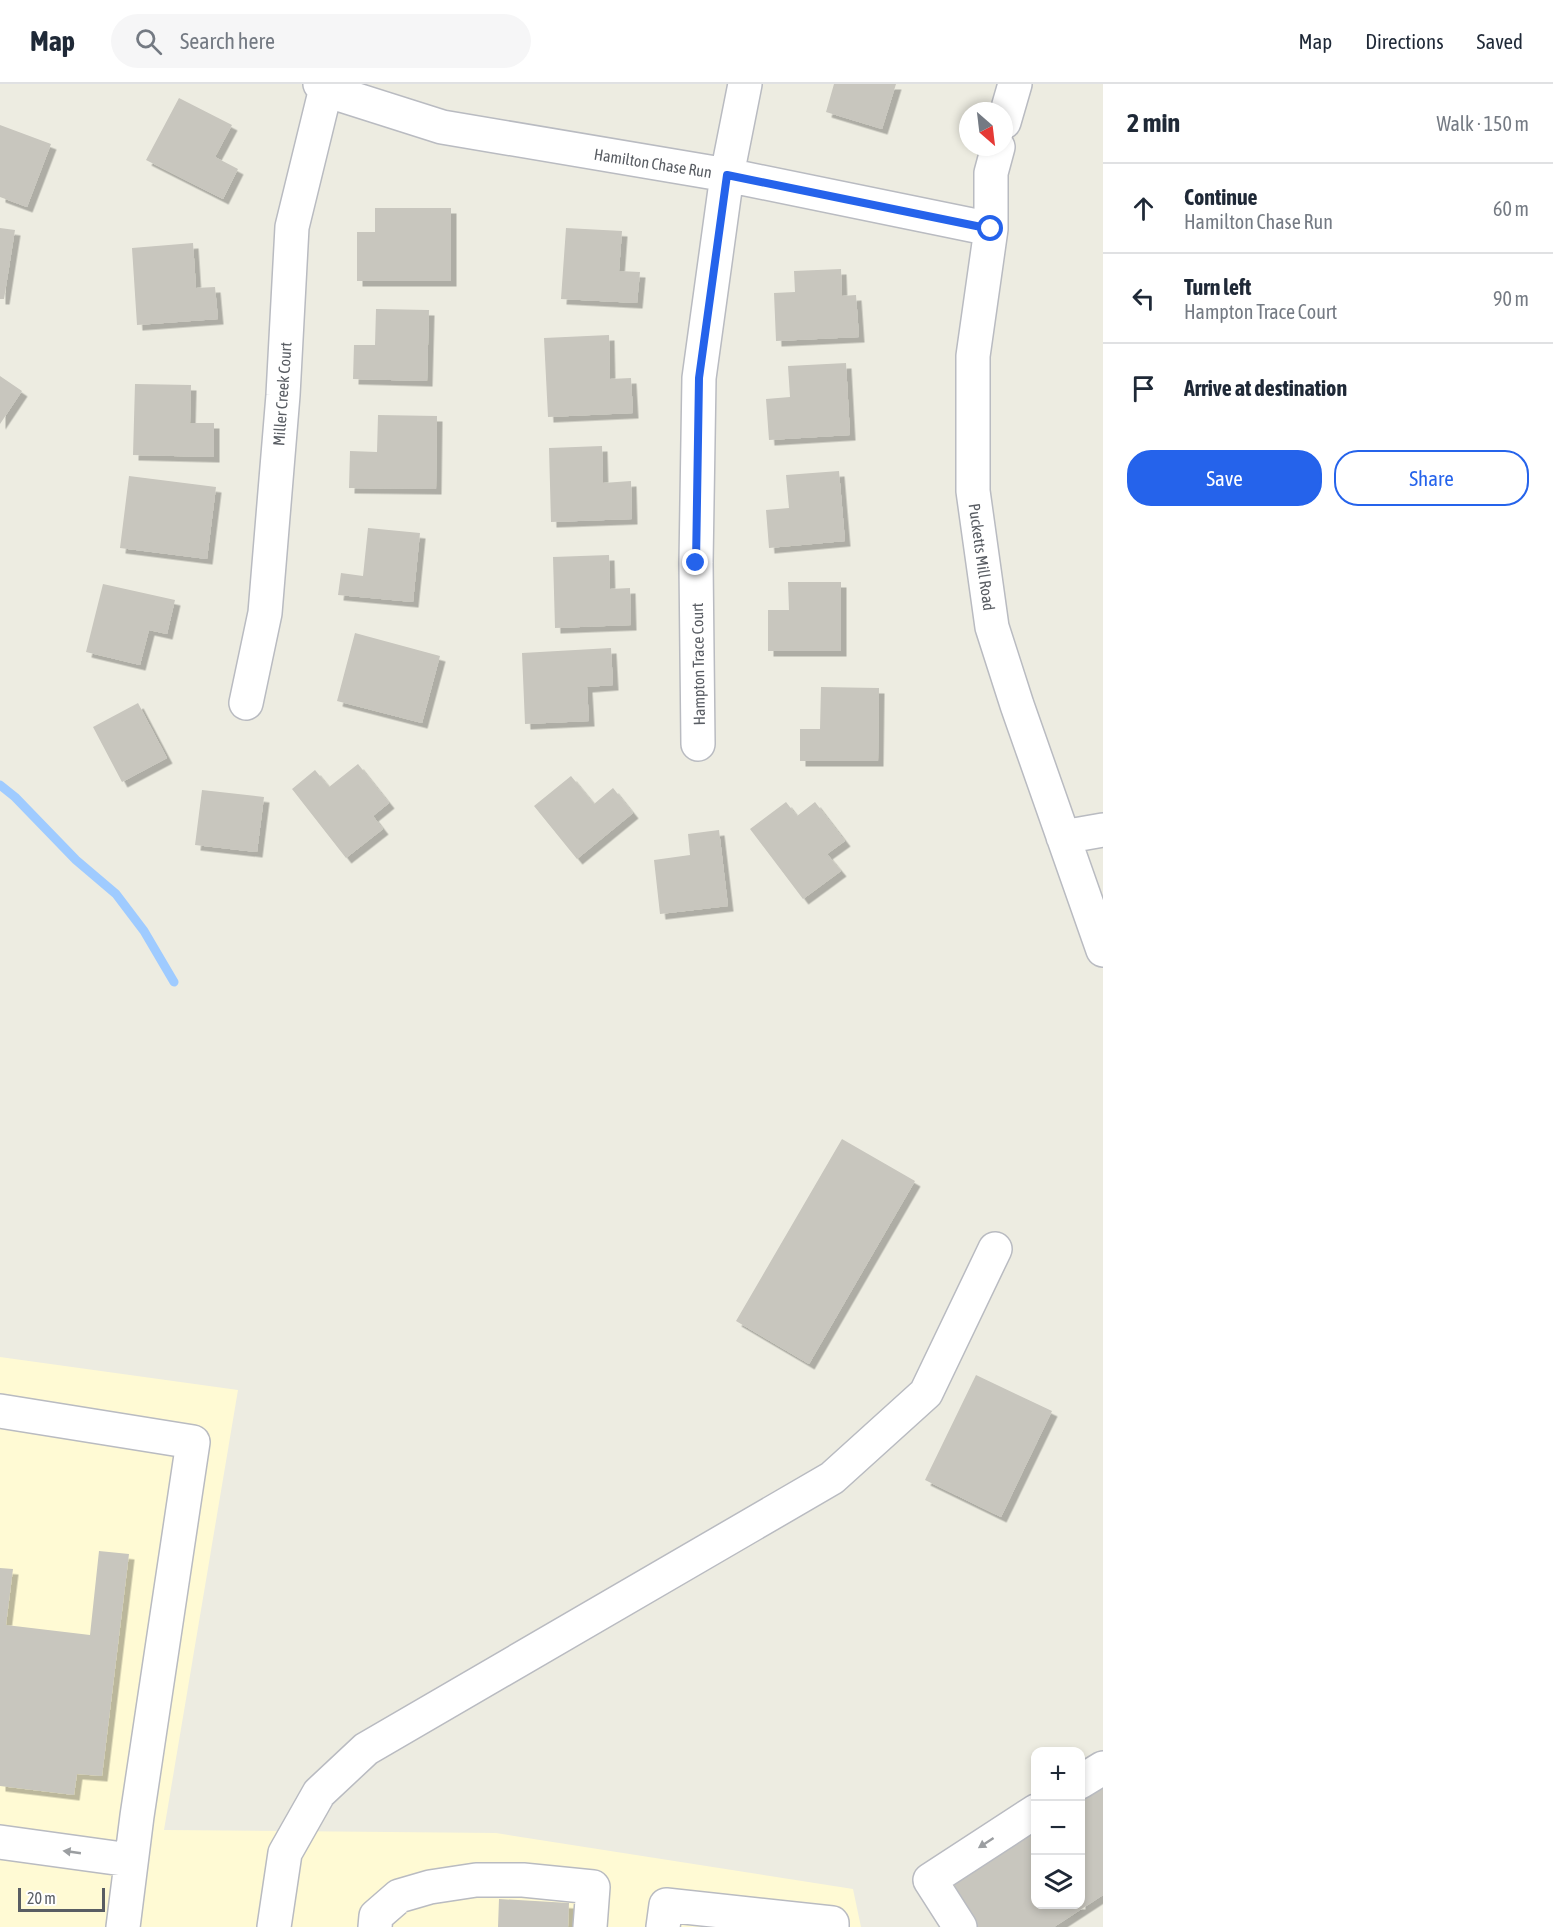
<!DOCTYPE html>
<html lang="en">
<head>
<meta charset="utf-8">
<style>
  :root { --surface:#fff; --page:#f6f6f7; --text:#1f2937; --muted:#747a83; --line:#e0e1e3; --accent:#2563eb }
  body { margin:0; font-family:"Asap Condensed",sans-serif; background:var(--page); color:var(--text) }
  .controls { position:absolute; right:18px; bottom:18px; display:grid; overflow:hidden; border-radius:12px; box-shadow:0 3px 9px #0003 }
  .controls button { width:54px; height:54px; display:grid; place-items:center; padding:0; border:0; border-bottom:2px solid var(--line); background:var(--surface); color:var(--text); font:30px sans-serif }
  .compass { position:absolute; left:959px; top:18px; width:54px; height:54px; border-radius:50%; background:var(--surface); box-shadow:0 3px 9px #0003; rotate:152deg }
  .scale { position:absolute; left:18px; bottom:15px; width:87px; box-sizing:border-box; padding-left:6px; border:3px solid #595d63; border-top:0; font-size:16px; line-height:21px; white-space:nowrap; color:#595d63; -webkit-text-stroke:4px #fff; paint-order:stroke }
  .stop { position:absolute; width:18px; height:18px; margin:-14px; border:4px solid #2563eb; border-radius:50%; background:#fff }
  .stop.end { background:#2563eb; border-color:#fff; box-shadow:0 2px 6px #0008 }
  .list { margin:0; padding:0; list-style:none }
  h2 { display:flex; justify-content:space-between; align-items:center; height:78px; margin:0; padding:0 24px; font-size:26px }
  h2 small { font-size:20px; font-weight:400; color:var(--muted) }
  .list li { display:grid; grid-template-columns:39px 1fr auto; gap:18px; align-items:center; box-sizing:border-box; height:90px; padding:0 24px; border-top:2px solid var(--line) }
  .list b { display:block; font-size:22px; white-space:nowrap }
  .list p { margin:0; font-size:20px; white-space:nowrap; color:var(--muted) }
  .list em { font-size:20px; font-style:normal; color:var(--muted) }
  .actions { display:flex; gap:12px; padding:18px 24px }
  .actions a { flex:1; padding:14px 0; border:2px solid var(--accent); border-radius:24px; text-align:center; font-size:21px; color:var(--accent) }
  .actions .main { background:var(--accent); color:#fff }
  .icon { flex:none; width:33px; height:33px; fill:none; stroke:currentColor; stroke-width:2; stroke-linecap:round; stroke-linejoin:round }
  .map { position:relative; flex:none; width:1103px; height:1843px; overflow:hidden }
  header { display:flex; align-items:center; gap:36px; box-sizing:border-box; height:84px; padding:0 30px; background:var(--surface); border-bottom:2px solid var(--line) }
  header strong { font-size:28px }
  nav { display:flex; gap:33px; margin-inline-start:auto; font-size:21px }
  .search { width:420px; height:54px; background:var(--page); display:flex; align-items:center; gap:15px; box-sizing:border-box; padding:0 21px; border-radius:33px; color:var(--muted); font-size:22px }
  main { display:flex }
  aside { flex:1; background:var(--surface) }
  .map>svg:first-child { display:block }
</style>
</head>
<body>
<header>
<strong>Map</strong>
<div class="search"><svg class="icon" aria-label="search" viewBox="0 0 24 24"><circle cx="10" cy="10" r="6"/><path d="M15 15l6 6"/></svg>Search here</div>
<nav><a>Map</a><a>Directions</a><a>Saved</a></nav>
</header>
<main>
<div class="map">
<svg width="1103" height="1843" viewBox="0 0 1103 1843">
  <defs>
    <filter id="shadow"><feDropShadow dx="5.5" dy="5.5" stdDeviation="0" flood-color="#0004"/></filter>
  </defs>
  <rect width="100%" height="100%" fill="#edece1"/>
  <path fill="#fffad4" d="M0,1273L238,1306L164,1746L496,1749L853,1805L861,1843H0Z"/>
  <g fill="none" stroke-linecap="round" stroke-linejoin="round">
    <path stroke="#9fcbff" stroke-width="9" d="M0,701L15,713L76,776L116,810L144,847L174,898"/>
  </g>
  <path fill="#c8c6be" filter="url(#shadow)" d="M834,0H896L882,45L826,28Z
    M179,14L232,41L215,73L238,85L223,115L146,76Z
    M0,41L51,60L27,123L0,113Z
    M375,124H451V197H357V148H375Z
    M0,144L15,146L4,215H0Z
    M566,144L622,147L619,187L640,188L637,219L561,215Z
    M193,159L196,204L215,203L218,235L137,241L132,164Z
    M841,185L842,212L856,211L859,253L776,257L774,209L795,208L794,187Z
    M376,225L429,226L427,297L353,295L354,261H375Z
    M609,251L610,295L631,294L633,329L548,333L544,254Z
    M846,279L850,351L769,356L766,315L790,313L788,282Z
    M0,292L22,307L0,340Z
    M135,300L191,301L190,339H214V373L133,371Z
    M378,331L437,332L436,405L349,404L350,367L377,368Z
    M602,362L603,399L631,397L632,435L551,438L549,364Z
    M839,387L845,457L769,464L766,426L789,424L786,391Z
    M129,392L216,403L207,475L120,464Z
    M368,444L420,449L413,518L338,511L341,489L363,492Z
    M609,471L610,505L630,504L631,541L555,544L553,473Z
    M788,498H841V567H768V526H789Z
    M103,500L175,516L167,550L149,546L140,581L86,568Z
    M355,549L440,572L422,639L337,617Z
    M611,564L613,601L587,603L589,637L525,640L522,569Z
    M821,603L879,604L878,677H800V645H820Z
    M138,619L167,674L122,698L93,643Z
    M358,680L389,719L373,732L383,745L346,774L292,705L315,686L329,703Z
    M571,692L594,720L613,704L633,729L577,775L534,722Z
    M202,706L264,713L257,768L195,761Z
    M786,718L797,732L815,718L845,757L827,770L841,787L803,815L750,745Z
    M719,746L728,822L660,830L654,776L690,771L688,750Z
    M842,1055L915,1097L809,1280L736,1237Z
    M976,1291L1052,1327L1001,1433L925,1396Z
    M99,1467L129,1470L102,1692L77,1690L74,1711L0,1702V1484L13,1485L6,1541L90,1551Z
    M1103,1698V1811L1054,1843H975L947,1801L1036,1742V1820H1080V1713Z
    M499,1815L569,1819L568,1843H498Z"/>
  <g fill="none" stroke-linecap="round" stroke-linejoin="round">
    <defs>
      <path id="minor" d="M320,0L335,9L442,43L727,91L991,145
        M1004,38L1015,0
        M998,63L991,89V145L973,272V407L992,543L1017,621L1103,866
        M246,619L265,529L283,311L292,143L326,4
        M698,660L696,479L699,294L727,91L745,0
        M1063,753L1103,746
        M0,1327L193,1358L137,1732L123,1843
        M1080,1698L1103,1684
        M0,1758L130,1776
        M274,1843L285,1769L319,1709L366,1665L832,1394L926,1309L995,1165
        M375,1843L376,1832L399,1812L430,1803L476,1796H523L593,1803L590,1843
        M663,1843L666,1821L832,1839V1843
        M960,1843L930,1796L1036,1727"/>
    </defs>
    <use href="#minor" stroke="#b9bbc1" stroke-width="36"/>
    <use href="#minor" stroke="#fff" stroke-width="33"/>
  </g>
  <defs><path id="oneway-solid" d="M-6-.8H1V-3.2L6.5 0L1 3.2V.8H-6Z" transform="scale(1.5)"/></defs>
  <g fill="#9b9ea1">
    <use href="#oneway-solid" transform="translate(986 1759) rotate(147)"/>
    <use href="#oneway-solid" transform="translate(72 1768) rotate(-172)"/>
  </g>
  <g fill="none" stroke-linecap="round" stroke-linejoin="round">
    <path stroke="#2563eb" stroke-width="8" d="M696,479L699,294L727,91L991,145"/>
  </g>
  <g text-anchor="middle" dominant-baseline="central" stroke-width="4.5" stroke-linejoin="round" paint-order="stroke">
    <g font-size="16" fill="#595d63" stroke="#fff">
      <text transform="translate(653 79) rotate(9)">Hamilton Chase Run</text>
      <text transform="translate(282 310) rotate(-86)">Miller Creek Court</text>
      <text transform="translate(982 473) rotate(82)">Pucketts Mill Road</text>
      <text transform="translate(698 580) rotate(-91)">Hampton Trace Court</text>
    </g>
  </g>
</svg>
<div class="controls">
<button>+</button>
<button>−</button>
<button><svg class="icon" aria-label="layers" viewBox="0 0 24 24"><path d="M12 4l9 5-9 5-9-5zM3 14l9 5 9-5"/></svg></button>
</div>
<svg class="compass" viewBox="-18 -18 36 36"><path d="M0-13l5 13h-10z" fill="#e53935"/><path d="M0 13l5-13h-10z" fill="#747a83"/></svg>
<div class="scale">20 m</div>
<div class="stop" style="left:991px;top:145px"></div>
<div class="stop end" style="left:696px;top:479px"></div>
</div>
<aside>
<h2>2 min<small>Walk · 150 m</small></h2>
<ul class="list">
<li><svg class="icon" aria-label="ahead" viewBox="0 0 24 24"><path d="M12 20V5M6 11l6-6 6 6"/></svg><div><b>Continue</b><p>Hamilton Chase Run</p></div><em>60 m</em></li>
<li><svg class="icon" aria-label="left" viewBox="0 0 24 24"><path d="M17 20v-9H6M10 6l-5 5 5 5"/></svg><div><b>Turn left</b><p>Hampton Trace Court</p></div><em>90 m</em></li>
<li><svg class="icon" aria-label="arrive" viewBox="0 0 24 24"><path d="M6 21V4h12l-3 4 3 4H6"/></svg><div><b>Arrive at destination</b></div></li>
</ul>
<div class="actions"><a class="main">Save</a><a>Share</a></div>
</aside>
</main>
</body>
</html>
